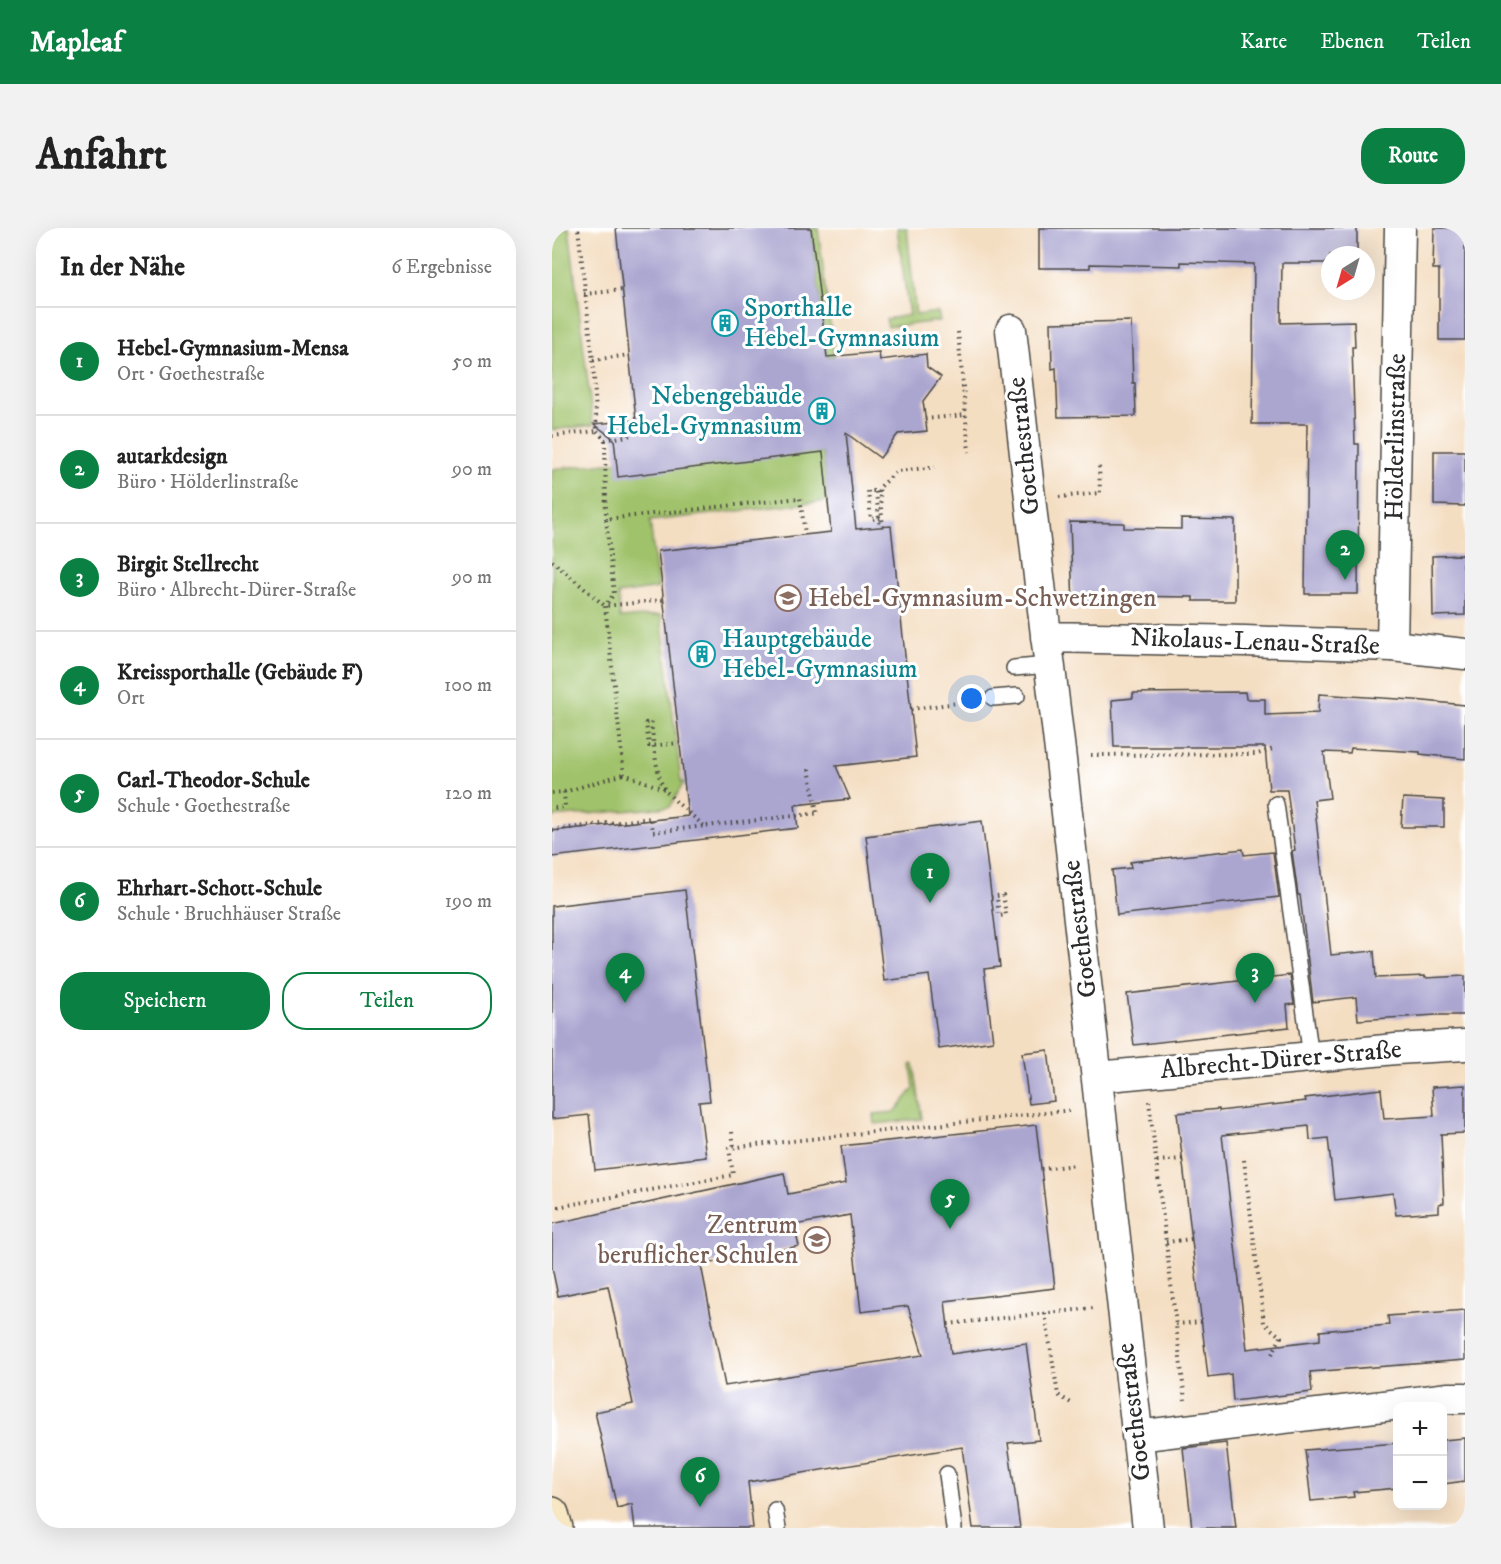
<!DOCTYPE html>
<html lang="de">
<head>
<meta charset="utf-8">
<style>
  :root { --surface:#fff; --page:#f2f2f2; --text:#222; --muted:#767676; --line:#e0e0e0; --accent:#0b8043 }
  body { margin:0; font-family:"IM FELL DW Pica",serif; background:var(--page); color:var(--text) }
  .controls { position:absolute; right:18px; bottom:18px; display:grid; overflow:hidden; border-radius:12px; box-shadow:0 6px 24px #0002 }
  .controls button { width:54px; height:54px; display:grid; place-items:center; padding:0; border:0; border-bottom:2px solid var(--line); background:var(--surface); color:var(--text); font:30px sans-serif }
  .compass { position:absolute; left:769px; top:18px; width:54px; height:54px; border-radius:50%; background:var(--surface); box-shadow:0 6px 24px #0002; rotate:217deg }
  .you { position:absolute; left:420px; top:471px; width:21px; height:21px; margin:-15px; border:4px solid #fff; border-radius:50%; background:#1a73e8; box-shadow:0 0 0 9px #1a73e833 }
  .badge { display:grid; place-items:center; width:39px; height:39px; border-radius:50%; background:var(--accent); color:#fff; font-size:20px; font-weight:700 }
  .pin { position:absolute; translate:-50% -50px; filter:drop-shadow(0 2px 3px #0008) }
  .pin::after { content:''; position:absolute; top:32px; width:21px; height:18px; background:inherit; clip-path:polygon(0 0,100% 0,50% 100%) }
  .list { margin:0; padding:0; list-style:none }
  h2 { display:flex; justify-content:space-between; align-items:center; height:78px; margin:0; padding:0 24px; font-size:26px }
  h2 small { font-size:20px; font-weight:400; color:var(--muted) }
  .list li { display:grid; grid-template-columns:39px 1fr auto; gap:18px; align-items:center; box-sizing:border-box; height:108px; padding:0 24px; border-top:2px solid var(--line) }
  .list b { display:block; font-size:22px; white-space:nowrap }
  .list p { margin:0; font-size:20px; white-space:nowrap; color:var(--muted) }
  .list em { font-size:20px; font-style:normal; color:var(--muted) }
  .actions { display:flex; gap:12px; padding:18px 24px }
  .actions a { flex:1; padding:14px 0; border:2px solid var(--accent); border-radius:24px; text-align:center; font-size:21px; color:var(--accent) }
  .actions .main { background:var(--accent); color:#fff }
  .map { position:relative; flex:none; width:913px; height:1300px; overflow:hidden; border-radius:24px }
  header { display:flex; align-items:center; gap:36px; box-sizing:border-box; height:84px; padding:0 30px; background:var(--accent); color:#fff }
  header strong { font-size:28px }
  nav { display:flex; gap:33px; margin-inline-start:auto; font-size:21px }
  .intro { display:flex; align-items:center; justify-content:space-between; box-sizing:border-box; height:144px; padding:0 36px }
  h1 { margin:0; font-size:42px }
  .button { padding:15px 27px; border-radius:24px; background:var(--accent); color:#fff; font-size:21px; font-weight:700 }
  main { display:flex; gap:36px; padding:0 36px }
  aside { flex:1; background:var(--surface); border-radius:24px; box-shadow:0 6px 24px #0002 }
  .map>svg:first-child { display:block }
</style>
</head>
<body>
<header>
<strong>Mapleaf</strong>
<nav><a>Karte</a><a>Ebenen</a><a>Teilen</a></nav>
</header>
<div class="intro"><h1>Anfahrt</h1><a class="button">Route</a></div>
<main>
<aside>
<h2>In der Nähe<small>6 Ergebnisse</small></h2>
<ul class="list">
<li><span class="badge">1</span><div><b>Hebel-Gymnasium-Mensa</b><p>Ort · Goethestraße</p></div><em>50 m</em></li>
<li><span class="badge">2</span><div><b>autarkdesign</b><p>Büro · Hölderlinstraße</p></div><em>90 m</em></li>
<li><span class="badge">3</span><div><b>Birgit Stellrecht</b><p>Büro · Albrecht-Dürer-Straße</p></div><em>90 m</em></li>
<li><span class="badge">4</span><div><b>Kreissporthalle (Gebäude F)</b><p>Ort</p></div><em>100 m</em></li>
<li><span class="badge">5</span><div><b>Carl-Theodor-Schule</b><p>Schule · Goethestraße</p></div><em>120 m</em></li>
<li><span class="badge">6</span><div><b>Ehrhart-Schott-Schule</b><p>Schule · Bruchhäuser Straße</p></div><em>190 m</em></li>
</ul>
<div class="actions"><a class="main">Speichern</a><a>Teilen</a></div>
</aside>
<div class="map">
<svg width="913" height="1300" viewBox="0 0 913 1300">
  <rect width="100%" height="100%" fill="#fff"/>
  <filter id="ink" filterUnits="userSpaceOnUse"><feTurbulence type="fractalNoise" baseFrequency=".0167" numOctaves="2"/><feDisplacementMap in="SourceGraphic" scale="12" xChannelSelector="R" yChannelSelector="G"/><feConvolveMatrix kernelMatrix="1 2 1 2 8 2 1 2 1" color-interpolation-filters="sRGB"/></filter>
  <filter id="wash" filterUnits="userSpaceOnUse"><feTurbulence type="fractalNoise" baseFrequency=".008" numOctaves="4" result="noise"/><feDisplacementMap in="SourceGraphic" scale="24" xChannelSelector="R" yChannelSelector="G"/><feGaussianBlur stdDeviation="1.35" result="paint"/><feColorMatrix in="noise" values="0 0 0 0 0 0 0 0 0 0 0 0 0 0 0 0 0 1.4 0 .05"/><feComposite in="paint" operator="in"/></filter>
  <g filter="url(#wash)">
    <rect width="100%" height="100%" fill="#f4dec2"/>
    <path fill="#a0c26b" stroke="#66764b" stroke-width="1.5" d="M0,0H17L41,197L0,202Z
      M259,0H266L282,128L275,129Z
      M345,0H355L364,87L386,84L388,93L336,99L334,91L357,87Z
      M271,224L276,273L98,293L106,360L66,366L68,390L109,387L129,554H132L118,579L0,589V241L65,234Z
      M362,836L370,891L323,896L322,886L343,884L362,860L359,837Z"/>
    <g id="blocks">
      <path fill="#aba6d0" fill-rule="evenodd" d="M64,0H259L275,129L327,124L328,132L374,126L375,139L389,149L371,173L375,203L346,206L328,230L294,205L304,301L339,298L364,529L284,538L298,571L243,577L246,600L0,629V603L136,588L106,323L279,304L271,224L66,249L62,211L42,196L84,192Z
        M487,0H805V27H778V35H730L729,95L802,93L803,119H800L803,216H807L806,366H753L755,196H700L702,36L629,34V38L538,36V40H487Z
        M882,0H913V112H887V41H881Z
        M579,93L581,155H583L584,188L506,189L504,140L500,141L499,95Z
        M882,223H913V278L882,277Z
        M629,291L683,292V373H641V369L560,368V376L521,378L518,294L572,295V300L629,301Z
        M911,327V340H913V387L881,388L880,328Z
        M693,464L694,471H713V487L766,485L767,466L862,472L913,477V531L868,526V524L799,520L798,525L772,524L778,570L762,572L779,727L822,723L824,750L873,748V750L913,748V787H884L806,792L804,769L761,774L748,667H746L740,623L743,622L735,562H717L713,519H562L560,472L581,470V465Z
        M851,570L892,572V599H849Z
        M430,593L448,739L432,741L441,813L387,821L377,747L332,753L314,608Z
        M691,621L692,627L721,624L727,669L565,687L560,642L579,640L578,634Z
        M133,662L158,873L147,874L154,929L43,942L37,887L0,891V678Z
        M738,747L742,776L735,777L737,799L582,817L575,766Z
        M496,822L502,873L477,876L470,825Z
        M913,857V905L889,906L892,975L887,976V984L844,987L841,965L783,972L776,910L758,912L757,898L670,907L695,1121L768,1112V1103L837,1097L836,1088L913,1082V1132L758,1144L760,1164L681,1173L679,1146L656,1149L625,885L667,881V883L754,873L753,870L829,861L832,891L882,888L880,859Z
        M484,897L503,1060L393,1073L399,1126L474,1115L487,1212L456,1215L468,1300H421L410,1219L196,1254L201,1300H83L80,1276L65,1280L43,1184L81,1176L56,1058L6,1068L0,1039V996L232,945L236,966L294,955L289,918ZM298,987L309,1084L356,1078L371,1127L173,1158L149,1037L247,1018L242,997Z
        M913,1210V1253L891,1256V1212Z
        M674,1215L684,1300H640L631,1220Z
        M846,1215V1260L801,1264L802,1269L759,1273L753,1222Z"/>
    </g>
  </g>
  <g filter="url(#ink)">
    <use href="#blocks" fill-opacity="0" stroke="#494642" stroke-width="1.5"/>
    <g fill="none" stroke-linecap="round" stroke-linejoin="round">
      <defs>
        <path id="lane" d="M462,440L497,437
          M441,470L465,468
          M724,576L759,829
          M395,1246L402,1300
          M223,1282L226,1300"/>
        <path id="street" d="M459,102C474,242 491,383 508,523C538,782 565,1041 596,1300
          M494,409L693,413L840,418L913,426
          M840,418L848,0
          M545,849L844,821L913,817
          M585,1208L897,1170H913"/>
        <path id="secondary" d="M0,1286L4,1300"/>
      </defs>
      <use href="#lane" stroke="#494642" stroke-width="18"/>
      <use href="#street" stroke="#494642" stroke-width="33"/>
      <use href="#secondary" stroke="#494642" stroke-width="36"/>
      <path stroke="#494642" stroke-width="4" stroke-dasharray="1.5 4.5" stroke-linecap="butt" d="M32,66L71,62
        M406,104L417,224
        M41,132L77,127
        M373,191L414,187
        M45,203L53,212L80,207
        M0,208L45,203L41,132L26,0
        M53,212L54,291
        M324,264L328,299
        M326,265V263H316L319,291L330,290
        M507,269L548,265L547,235
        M331,299L327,260L345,243L383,239
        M0,333L53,378L111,372
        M359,481L421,473
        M128,515L97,518L94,495L99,494C101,509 104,552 114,563C124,575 140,587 152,598
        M539,527L706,526L724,520
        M257,541L265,585
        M112,561L72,546L53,378L62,366L54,291L248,270L253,306
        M12,564L72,546
        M0,565L12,564L13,579L0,580
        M0,602L99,590L101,604L268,585
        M439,669L451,667L454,687L447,688L445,670
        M597,873L633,1172
        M180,904L182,919
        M692,932L712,1095L729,1109L718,1130
        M605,933L630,931
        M489,941L524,937
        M0,980L181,947L177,920L520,882
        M614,1014L640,1011
        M493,1085L506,1167L519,1175
        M396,1096L542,1080
        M624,1096L649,1094"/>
      <use href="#lane" stroke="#fff" stroke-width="15"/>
      <use href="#street" stroke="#fff" stroke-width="30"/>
      <use href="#secondary" stroke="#f7e8c3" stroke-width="33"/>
    </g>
  </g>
  <defs>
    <symbol id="building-ring" viewBox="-11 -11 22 22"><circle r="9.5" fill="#fff" stroke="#0f9aa8" stroke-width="1.5"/><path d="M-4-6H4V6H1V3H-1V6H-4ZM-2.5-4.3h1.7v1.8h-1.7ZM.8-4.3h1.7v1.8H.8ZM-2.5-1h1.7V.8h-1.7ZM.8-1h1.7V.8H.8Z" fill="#0f9aa8"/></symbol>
    <symbol id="school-ring" viewBox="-11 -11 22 22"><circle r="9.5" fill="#fff" stroke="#8d6e63" stroke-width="1.5"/><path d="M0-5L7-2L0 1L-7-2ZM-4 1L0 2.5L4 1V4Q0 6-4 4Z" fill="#8d6e63"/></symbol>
  </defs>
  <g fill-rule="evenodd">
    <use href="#building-ring" x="158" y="80" width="30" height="30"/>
    <use href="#building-ring" x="255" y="168" width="30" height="30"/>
    <use href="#school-ring" x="221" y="355" width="30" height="30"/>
    <use href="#building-ring" x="135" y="411" width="30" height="30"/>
    <use href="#school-ring" x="250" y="997" width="30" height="30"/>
  </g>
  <g text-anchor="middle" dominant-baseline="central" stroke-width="6" stroke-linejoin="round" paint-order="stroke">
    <g font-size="26" fill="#0d838f" stroke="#fff" text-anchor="start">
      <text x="192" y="80">Sporthalle<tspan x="192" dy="30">Hebel-Gymnasium</tspan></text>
      <text x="250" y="168" text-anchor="end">Nebengebäude<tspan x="250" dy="30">Hebel-Gymnasium</tspan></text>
      <text x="170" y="411">Hauptgebäude<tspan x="170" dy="30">Hebel-Gymnasium</tspan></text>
    </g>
    <g font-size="26" fill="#2b2b2b" stroke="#fff">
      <text transform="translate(844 209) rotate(-89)">Hölderlinstraße</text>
      <text transform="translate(472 218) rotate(-96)">Goethestraße</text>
      <text transform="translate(703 414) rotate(2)">Nikolaus-Lenau-Straße</text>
      <text transform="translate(528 701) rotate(-97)">Goethestraße</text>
      <text transform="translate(729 832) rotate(-5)">Albrecht-Dürer-Straße</text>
      <text transform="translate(582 1184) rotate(-97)">Goethestraße</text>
    </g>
    <g font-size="26" fill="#785e54" stroke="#fff" text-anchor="start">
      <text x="256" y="370">Hebel-Gymnasium-Schwetzingen</text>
      <text x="246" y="997" text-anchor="end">Zentrum<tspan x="246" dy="30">beruflicher Schulen</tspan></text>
    </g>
  </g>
</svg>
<div class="controls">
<button>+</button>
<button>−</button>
</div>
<svg class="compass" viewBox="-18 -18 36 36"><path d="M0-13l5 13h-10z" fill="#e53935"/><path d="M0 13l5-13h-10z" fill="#767676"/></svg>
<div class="you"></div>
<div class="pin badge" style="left:378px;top:675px">1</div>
<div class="pin badge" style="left:793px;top:352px">2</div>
<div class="pin badge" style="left:703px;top:775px">3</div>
<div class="pin badge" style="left:73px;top:775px">4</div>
<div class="pin badge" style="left:398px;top:1001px">5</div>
<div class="pin badge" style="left:148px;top:1279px">6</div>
</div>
</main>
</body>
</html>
